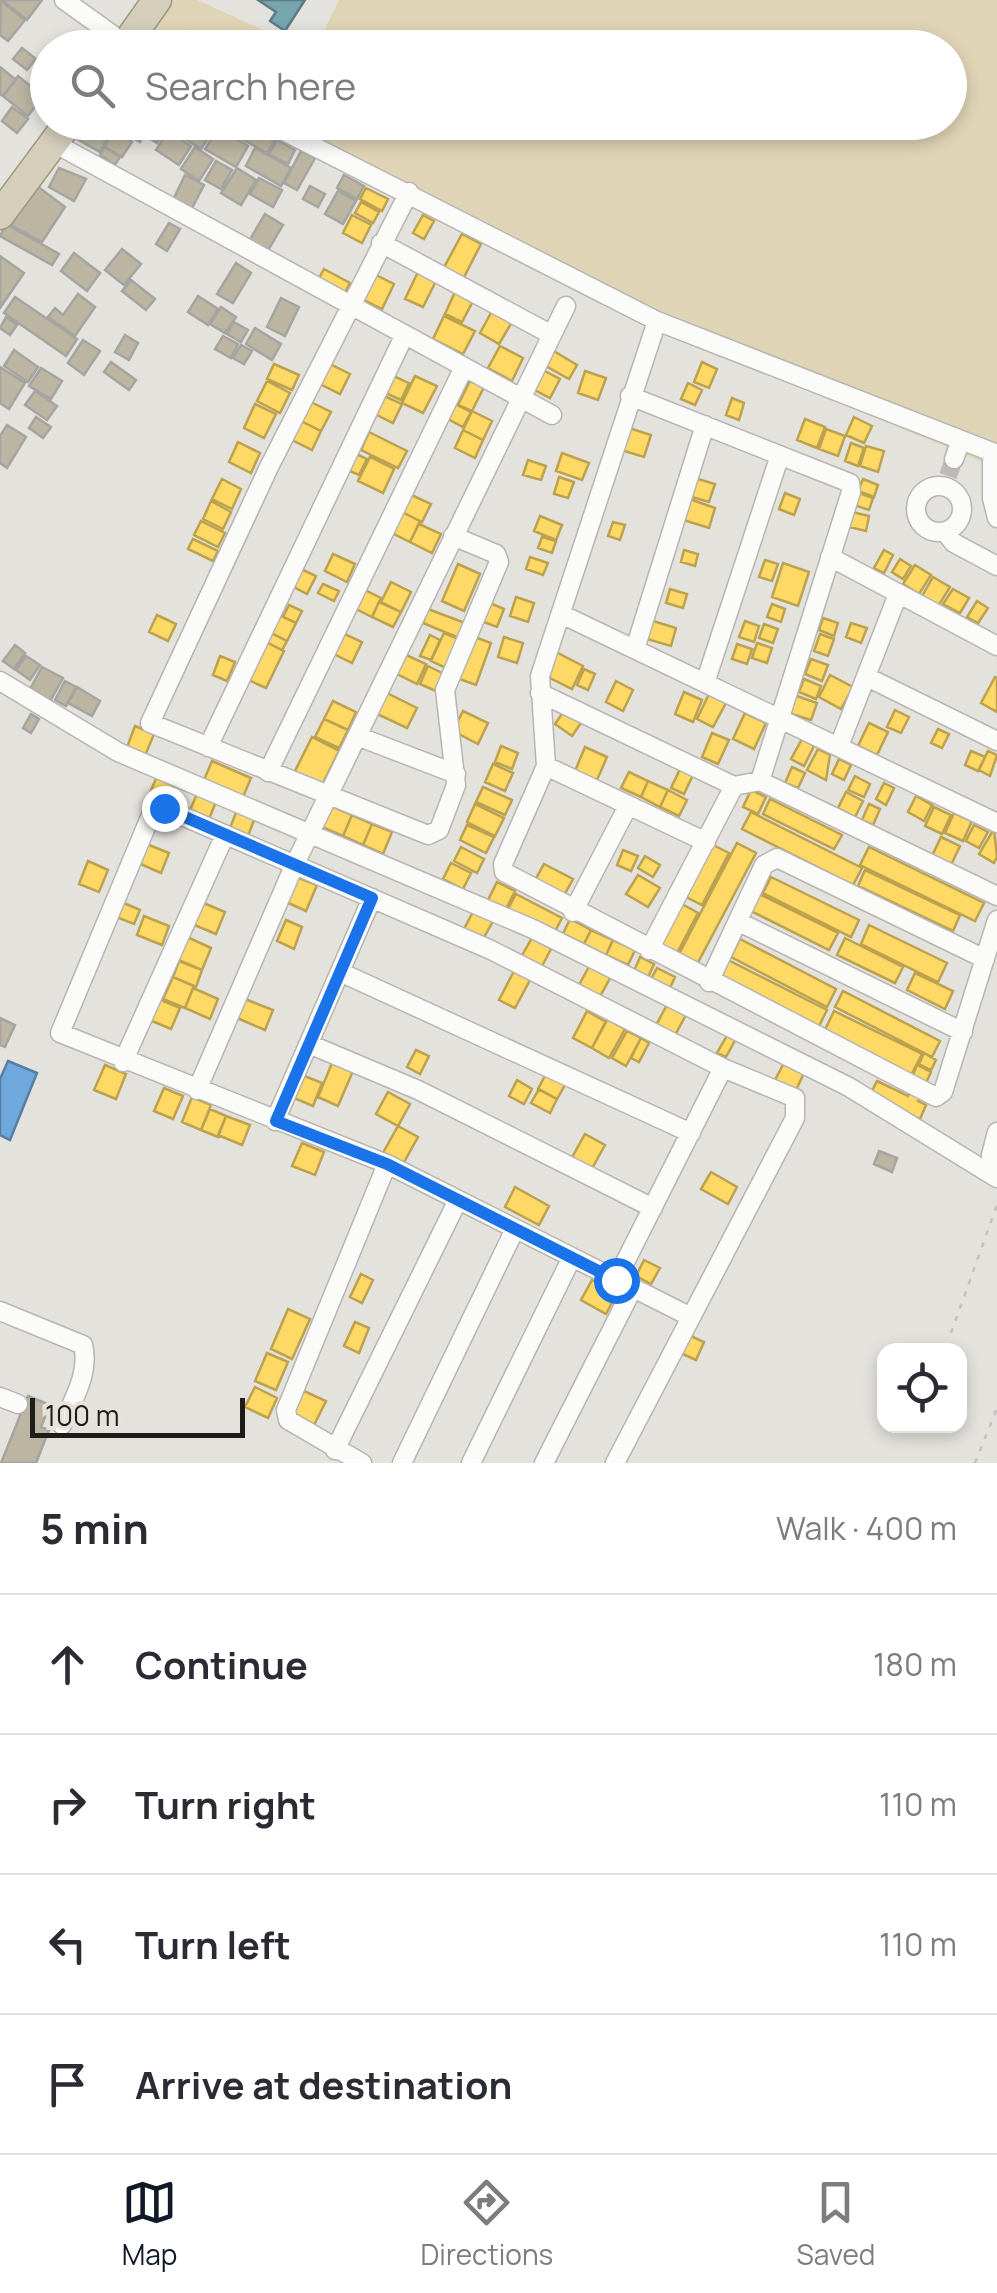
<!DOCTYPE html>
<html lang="en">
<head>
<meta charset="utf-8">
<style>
  :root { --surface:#fff; --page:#f7f7f7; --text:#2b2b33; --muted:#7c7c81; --line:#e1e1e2; --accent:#111827 }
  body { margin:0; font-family:Manrope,sans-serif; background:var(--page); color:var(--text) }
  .controls { position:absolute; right:30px; bottom:30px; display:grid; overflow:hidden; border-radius:20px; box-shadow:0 5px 15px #0003 }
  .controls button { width:90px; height:90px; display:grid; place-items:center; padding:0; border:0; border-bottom:2px solid var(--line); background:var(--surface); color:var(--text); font:50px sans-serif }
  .scale { position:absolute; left:30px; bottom:25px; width:215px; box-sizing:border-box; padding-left:10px; border:5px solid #1e1d19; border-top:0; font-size:28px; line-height:35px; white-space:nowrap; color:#1e1d19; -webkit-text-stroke:8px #e7e3da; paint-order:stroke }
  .stop { position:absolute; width:30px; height:30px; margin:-22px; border:8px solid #1a73e8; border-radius:50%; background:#fff }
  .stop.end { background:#1a73e8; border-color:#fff; box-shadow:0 2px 10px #0008 }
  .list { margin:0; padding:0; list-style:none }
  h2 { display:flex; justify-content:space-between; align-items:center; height:130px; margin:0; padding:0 40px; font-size:42px }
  h2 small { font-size:32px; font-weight:400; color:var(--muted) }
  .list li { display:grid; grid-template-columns:65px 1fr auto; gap:30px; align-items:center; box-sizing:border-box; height:140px; padding:0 40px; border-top:2px solid var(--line) }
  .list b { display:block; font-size:38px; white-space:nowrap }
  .list em { font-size:32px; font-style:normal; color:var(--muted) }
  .icon { flex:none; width:55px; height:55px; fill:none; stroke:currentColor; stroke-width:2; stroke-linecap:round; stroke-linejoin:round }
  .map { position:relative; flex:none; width:997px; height:1463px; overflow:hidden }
  .search { position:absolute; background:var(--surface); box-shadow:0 5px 15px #0003; left:30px; right:30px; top:30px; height:110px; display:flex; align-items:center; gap:25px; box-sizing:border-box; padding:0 35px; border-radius:55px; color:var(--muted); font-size:38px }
  .sheet { height:690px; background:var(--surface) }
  nav { display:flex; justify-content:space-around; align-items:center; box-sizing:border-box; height:140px; border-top:2px solid var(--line); background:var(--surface); font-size:28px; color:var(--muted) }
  nav a { display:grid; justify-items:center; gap:5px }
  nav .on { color:var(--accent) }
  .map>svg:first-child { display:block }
</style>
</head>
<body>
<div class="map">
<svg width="997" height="1463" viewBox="0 0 997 1463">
  <rect width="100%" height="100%" fill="#e4e2dd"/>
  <path fill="#e0d4b6" d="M158,0H197L301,47L131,48Z
    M339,0H997V468L598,303L277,133L266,123L950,122V48L316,47Z"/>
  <path fill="#ffd966" stroke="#bca14f" stroke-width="2.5" d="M366,188L388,199L382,211L360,199Z
    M361,202L379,212L373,223L355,213Z
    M352,215L371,225L362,243L343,233Z
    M423,215L434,221L424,239L413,233Z
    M462,234L481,244L461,283L441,273Z
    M324,269L350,283L343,296L317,282Z
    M370,272L394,284L382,309L358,297Z
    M418,272L436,281L423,307L405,299Z
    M455,292L473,301L462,322L445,314Z
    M492,311L512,322L499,344L480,333Z
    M444,316L475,331L463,354L433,339Z
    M500,346L523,358L512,381L488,368Z
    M552,350L577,365L569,379L544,365Z
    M326,362L350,374L340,394L316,382Z
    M702,362L717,369L709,388L694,382Z
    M274,364L299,375L292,390L267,379Z
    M539,368L560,379L550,398L529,387Z
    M585,371L606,378L598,400L578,393Z
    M387,373L409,383L401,400L379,390Z
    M415,376L437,386L423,413L402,403Z
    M267,381L290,393L280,413L257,401Z
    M470,381L484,387L472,411L458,405Z
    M688,383L702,390L695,405L681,399Z
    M380,394L402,404L393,423L371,412Z
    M732,398L744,403L739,420L726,415Z
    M307,400L331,412L321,431L297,419Z
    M449,401L471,412L463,427L442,416Z
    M255,404L276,414L264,438L244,428Z
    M472,411L492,421L483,440L463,430Z
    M854,417L872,426L864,443L846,435Z
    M297,419L321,431L312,450L288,438Z
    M805,419L825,427L817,448L797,440Z
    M629,428L651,435L644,457L621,450Z
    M826,429L845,436L838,456L819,449Z
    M463,430L483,440L475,458L455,448Z
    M369,432L407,451L398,468L361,450Z
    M238,442L260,453L251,473L229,462Z
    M851,443L864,448L858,466L845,461Z
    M866,446L884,451L878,472L860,466Z
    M352,452L367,459L359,475L345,469Z
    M562,453L589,463L582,480L556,471Z
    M370,457L394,469L383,493L358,481Z
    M528,460L546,466L541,480L523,475Z
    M559,477L574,482L568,498L554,494Z
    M691,477L715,484L709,502L685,495Z
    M222,479L241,489L232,509L212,499Z
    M863,479L878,485L874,497L858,491Z
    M405,492L431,504L422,522L396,509Z
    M785,493L800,499L794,515L779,509Z
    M859,493L873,498L869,510L854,505Z
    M687,498L715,508L709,528L680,519Z
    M211,501L231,512L223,529L203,519Z
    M396,509L420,521L410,542L386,530Z
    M852,512L869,516L866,531L849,527Z
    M540,516L562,525L556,540L534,531Z
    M201,521L225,533L218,547L194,535Z
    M613,522L625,525L620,540L608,536Z
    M419,524L441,534L432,553L410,542Z
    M542,537L556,541L552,553L538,548Z
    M193,539L218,551L213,561L188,549Z
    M684,550L698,554L695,566L681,562Z
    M884,550L893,555L884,573L874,568Z
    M333,554L355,564L347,582L325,571Z
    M530,557L548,563L543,575L526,569Z
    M900,559L911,566L903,579L892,572Z
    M765,560L778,564L772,581L759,577Z
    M783,563L809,572L798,606L772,597Z
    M458,564L480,574L464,611L442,601Z
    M915,565L931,575L919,594L903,584Z
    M299,568L316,576L307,594L290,585Z
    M933,577L950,587L937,608L921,598Z
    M391,582L411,592L401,612L381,602Z
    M323,584L339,591L334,601L318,593Z
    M359,587L381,598L372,617L350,606Z
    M670,589L687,594L683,608L666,603Z
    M953,589L969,598L960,613L943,604Z
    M516,597L534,603L528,622L510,616Z
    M483,600L504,609L497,627L476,619Z
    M977,601L988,608L978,623L967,617Z
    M379,602L401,612L393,627L372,617Z
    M772,604L785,609L781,622L767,617Z
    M289,605L302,611L296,623L283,617Z
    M428,609L465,623L459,638L423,623Z
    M273,612L296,623L287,641L264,629Z
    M157,615L176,624L168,641L149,632Z
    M823,618L838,623L834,636L819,630Z
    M653,621L676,628L671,646L647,639Z
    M745,621L759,626L754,642L739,637Z
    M851,623L867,628L861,643L846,637Z
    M764,624L778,629L773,643L759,638Z
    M267,631L287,641L282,650L262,640Z
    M338,631L362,642L352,663L328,651Z
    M444,633L461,640L448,669L431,661Z
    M820,634L834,639L828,656L814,651Z
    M430,635L440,640L431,660L420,656Z
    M469,635L491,643L476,685L454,677Z
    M504,637L523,643L517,663L498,657Z
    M262,640L284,651L266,688L244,678Z
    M757,643L772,648L767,663L752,658Z
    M737,644L752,649L747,664L732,659Z
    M556,652L583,666L572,689L544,675Z
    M404,654L426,664L417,684L395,673Z
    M220,656L235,662L227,681L213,675Z
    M811,659L828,665L822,681L805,674Z
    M428,666L444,674L436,691L420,684Z
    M584,669L595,674L588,690L577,685Z
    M830,675L853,687L841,709L819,697Z
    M995,677L997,678V712L981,703Z
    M804,679L821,686L816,699L799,692Z
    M616,681L633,690L623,711L606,702Z
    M385,692L417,708L407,728L375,713Z
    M684,692L702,700L693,722L675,714Z
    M709,694L726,703L713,727L697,719Z
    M791,694L817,703L811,720L785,712Z
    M333,701L356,712L348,730L324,719Z
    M895,710L909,717L901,733L887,727Z
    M463,711L488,723L478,744L453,731Z
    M564,711L581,723L572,736L555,724Z
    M745,713L766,723L754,749L733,739Z
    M324,719L348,730L339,748L315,737Z
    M869,723L888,732L877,755L858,746Z
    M135,726L154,734L144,758L126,750Z
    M938,729L949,734L942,748L931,743Z
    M712,733L729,740L718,764L702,757Z
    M312,737L339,751L320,789L293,775Z
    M802,739L814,746L804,766L791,759Z
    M501,746L518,753L512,769L495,762Z
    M585,747L607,757L597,780L575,771Z
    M818,749L830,755L826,780L807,770Z
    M971,751L985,757L978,771L965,765Z
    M988,751L997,755L990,776L979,770Z
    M839,759L851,765L844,780L832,774Z
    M212,761L251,778L243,797L204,780Z
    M493,764L513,773L505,791L485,782Z
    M792,767L805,773L798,788L785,783Z
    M680,769L693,775L684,794L671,788Z
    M629,772L648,781L641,797L621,788Z
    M158,774L176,781L167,803L149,795Z
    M855,776L870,784L864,797L848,790Z
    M648,781L668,790L660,807L641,797Z
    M884,783L894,788L886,805L876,799Z
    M483,787L512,800L505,815L476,802Z
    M199,789L218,797L207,824L188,815Z
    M668,790L687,800L679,816L660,807Z
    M751,790L766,797L758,814L743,807Z
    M846,792L863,801L855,817L838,808Z
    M916,796L932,805L924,821L908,812Z
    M770,799L842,835L834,849L763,814Z
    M475,804L504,818L495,836L467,822Z
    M869,804L880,809L873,825L862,820Z
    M239,805L257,812L248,836L230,828Z
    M331,806L352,815L343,836L322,827Z
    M934,807L951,815L942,834L925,826Z
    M751,812L862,868L853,885L742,829Z
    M954,813L972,821L963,841L945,833Z
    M352,815L372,824L363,845L343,836Z
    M372,824L392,832L383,854L363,845Z
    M467,825L494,837L486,853L460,840Z
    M974,825L988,832L979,848L966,841Z
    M994,829L997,857L994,863L979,854Z
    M941,837L960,846L950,867L931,858Z
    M144,843L169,853L161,873L136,862Z
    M737,843L756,853L695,968L677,958Z
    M713,845L729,853L702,905L686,897Z
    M461,847L484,859L477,873L454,861Z
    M869,847L984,903L975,921L860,865Z
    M623,850L638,856L631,871L617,865Z
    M645,856L660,865L653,877L638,868Z
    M88,861L108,870L99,892L79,884Z
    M451,863L471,873L463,889L443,879Z
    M544,864L573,879L562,899L533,884Z
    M865,870L960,915L953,931L858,886Z
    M638,875L660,888L648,907L626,894Z
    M296,877L317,885L306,911L286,902Z
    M771,877L859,920L851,937L763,893Z
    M497,882L515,891L504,913L486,904Z
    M757,893L838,933L829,950L749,910Z
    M516,894L562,918L553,935L507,911Z
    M117,900L140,910L134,924L111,915Z
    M201,902L225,912L216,934L192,924Z
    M477,904L497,914L483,939L464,929Z
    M682,904L698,913L676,955L660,946Z
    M144,916L169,926L162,945L137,935Z
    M570,919L591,930L584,944L563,934Z
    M286,920L302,927L294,949L277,941Z
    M869,925L947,963L938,982L861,944Z
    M591,930L613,940L606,955L584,944Z
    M185,936L211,948L202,970L176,959Z
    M533,936L552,947L540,970L520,959Z
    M845,938L903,967L895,983L837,955Z
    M740,939L836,989L827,1007L731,957Z
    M613,940L635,950L628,965L606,955Z
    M640,957L654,964L646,982L632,976Z
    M728,960L827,1010L819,1026L720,976Z
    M179,961L202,970L196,987L173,977Z
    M592,961L613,973L599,998L578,987Z
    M657,968L675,977L668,992L649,983Z
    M514,971L530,980L515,1008L499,1000Z
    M915,973L953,991L945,1009L907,990Z
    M173,977L194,986L185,1008L163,999Z
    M193,988L218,999L210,1019L185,1008Z
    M843,991L940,1041L932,1057L835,1007Z
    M154,997L180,1008L171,1029L145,1018Z
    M245,999L273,1010L265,1030L237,1018Z
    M668,1003L687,1013L674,1037L655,1027Z
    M587,1011L606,1022L592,1048L573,1038Z
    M834,1011L922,1054L909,1079L822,1036Z
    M607,1019L625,1029L609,1058L592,1048Z
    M627,1031L641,1038L626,1066L612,1058Z
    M729,1032L737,1037L726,1057L717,1053Z
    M641,1038L649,1043L639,1062L631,1058Z
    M416,1050L429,1056L420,1074L407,1067Z
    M924,1053L936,1060L931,1070L919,1064Z
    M785,1061L805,1071L795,1092L774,1082Z
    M332,1063L353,1071L338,1106L318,1097Z
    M105,1065L126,1074L116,1099L94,1090Z
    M917,1065L931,1072L926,1083L912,1077Z
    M547,1072L566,1083L557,1099L538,1089Z
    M297,1073L322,1083L313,1106L287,1095Z
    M517,1080L532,1089L524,1104L509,1096Z
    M877,1081L908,1096L911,1091L921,1096L918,1101L926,1105L920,1119L910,1114L908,1117L870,1095Z
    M164,1088L183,1096L173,1119L154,1111Z
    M539,1089L557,1099L550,1113L531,1103Z
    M388,1092L410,1104L398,1126L376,1114Z
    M192,1097L211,1105L201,1130L182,1122Z
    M210,1109L226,1116L218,1137L201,1130Z
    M226,1116L250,1125L242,1145L218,1135Z
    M398,1126L418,1137L403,1164L383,1153Z
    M585,1134L605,1145L590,1172L570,1161Z
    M302,1143L324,1152L315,1175L292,1166Z
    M711,1172L737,1187L728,1204L701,1189Z
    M515,1187L549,1206L539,1225L505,1207Z
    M644,1260L660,1268L651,1284L636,1276Z
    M361,1274L373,1280L362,1303L350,1297Z
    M592,1280L617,1293L606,1314L581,1300Z
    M288,1309L310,1319L292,1359L271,1349Z
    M355,1322L369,1328L359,1353L344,1346Z
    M682,1332L704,1342L696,1360L674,1350Z
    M267,1353L288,1362L276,1390L255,1381Z
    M255,1387L277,1398L268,1418L245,1407Z
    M304,1391L326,1401L314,1425L292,1415Z"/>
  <path fill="#6fa8dc" stroke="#577ea2" stroke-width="2.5" d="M8,1061L37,1073L10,1140L0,1135V1079Z"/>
  <path fill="#76a5af" stroke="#5c7c82" stroke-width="2.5" d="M258,0H305L285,31L270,21L276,12Z"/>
  <path fill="#bcb5a2" stroke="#a5a4a0" stroke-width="2.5" d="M2,0H42L27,20Z
    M1,1L25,20L8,41L0,35Z
    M186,31L202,42L198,48H176Z
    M22,48L36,59L27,70L13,59Z
    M0,67L16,80L3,96L0,94Z
    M18,76L43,96L28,116L3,96Z
    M12,107L28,119L17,133L2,121Z
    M84,122H99L112,130L100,152L75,138Z
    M129,122H151L140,142L123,132Z
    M153,122L167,127L157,143L146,136Z
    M179,122H219L201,149L173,131Z
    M222,122H243L246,125L238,138L220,126Z
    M250,123L276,138L267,153L242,139Z
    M218,128L248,146L236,167L205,149Z
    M114,131L132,142L122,157L104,146Z
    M168,131L191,146L179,165L156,150Z
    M277,140L295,150L288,164L269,154Z
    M105,147L120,157L115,165L100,155Z
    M195,147L213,159L199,181L181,169Z
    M255,148L291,168L281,186L246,166Z
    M301,151L315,158L297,190L284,183Z
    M216,161L232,170L221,189L205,180Z
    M59,168L86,179L74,201L49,187Z
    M237,168L256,180L241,205L221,193Z
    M185,175L204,185L191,210L173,200Z
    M344,175L364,186L357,199L337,188Z
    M259,178L282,190L273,207L250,194Z
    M37,186L65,207L42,242L11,225Z
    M310,186L325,194L318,207L303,199Z
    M338,191L356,201L343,224L325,214Z
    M265,214L283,225L267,252L249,241Z
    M169,223L180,229L167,251L156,244Z
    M6,224L59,254L52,265L0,236Z
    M122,249L141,264L124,285L105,270Z
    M74,253L100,273L87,291L61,271Z
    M0,256L24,273L0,308Z
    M236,263L251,273L233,303L217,294Z
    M131,280L155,299L146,310L122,291Z
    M78,294L95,307L75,336L48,317L55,308L63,315Z
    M198,296L218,309L208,325L188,312Z
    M15,297L77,339L66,356L4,313Z
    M281,298L299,307L285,336L267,327Z
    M221,307L236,317L225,333L210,324Z
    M6,317L17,325L10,335L0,328Z
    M234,322L248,330L241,342L227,334Z
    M255,328L281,344L272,360L246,344Z
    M125,335L138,343L129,360L115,352Z
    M223,336L238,344L231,358L215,349Z
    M83,340L100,351L84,375L68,363Z
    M241,345L252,351L244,364L233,358Z
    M14,350L38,367L28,382L4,366Z
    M111,362L136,380L129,390L104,372Z
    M0,367L25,383L9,409L0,403Z
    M41,368L62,381L51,399L29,386Z
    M35,391L57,406L47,420L25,405Z
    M36,417L51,427L43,438L29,428Z
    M7,425L26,437L7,468L0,463V436Z
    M15,645L25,653L14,669L3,661Z
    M26,656L40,665L30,680L16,670Z
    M42,667L63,678L48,705L28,693Z
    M65,681L76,687L66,706L55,700Z
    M77,687L100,701L92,716L68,703Z
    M31,714L39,719L31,733L23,728Z
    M0,1018L15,1025L5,1047L0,1045Z
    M879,1151L897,1158L892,1172L874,1164Z
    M28,1396L50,1405L41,1427L49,1430L36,1463H1Z"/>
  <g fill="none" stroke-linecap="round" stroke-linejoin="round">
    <path stroke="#bcbbb6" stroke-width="18" stroke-dasharray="18 9" stroke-linecap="butt" d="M948,476L954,459"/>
    <defs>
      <path id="minor" d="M64,0L131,48
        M266,122L657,321L997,454
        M54,143L552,415
        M409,192L269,467L150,723L428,835L439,830L456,785L445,690L499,562L496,554L453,536
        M381,243L552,335
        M657,321L540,676L546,766L503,864L504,872L936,1097L943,1092L997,920
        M630,396L850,483L851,492L760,781
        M992,452V498L997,518
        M954,459L961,440
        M916 509a23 23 0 1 1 46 0a23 23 0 1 1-46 0Z
        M945,532L954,543L997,566
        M830,557L997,646
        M561,614L997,823
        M635,649L705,425
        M869,678L997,741
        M0,681L118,752L533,929L849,1087L997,1178
        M705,683L780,455
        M540,693L734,786L760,781L997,896
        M357,736L456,774
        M839,746L898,594
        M208,747L404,336
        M546,766L706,842
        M268,772L464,367
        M573,912L628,806
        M739,922L963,1032
        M649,950L734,786
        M340,972L691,1133
        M709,982L764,865L777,858L985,959
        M309,1044L418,1090L653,1208
        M123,1062L224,837
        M197,1090L294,866L566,306
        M275,1121L372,898
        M997,1132L991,1155L997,1160
        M616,1280L723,1068
        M0,1311L83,1345C90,1373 73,1400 62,1425
        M0,1397L18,1404
        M335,1450L458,1200
        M362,1463L288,1420L286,1410L387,1164
        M402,1463L515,1229
        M471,1463L572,1257
        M544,1463L633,1288
        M615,1463L795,1118V1098L723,1068L491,950L164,808L151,815L60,1033L387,1164L689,1316"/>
      <path id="highway" d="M123,48L157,0
        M0,215L69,122"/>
    </defs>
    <use href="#minor" stroke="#b6b5b1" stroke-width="21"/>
    <use href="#highway" stroke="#9e9882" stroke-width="31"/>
    <path stroke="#c2c1bf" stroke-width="2.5" stroke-dasharray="5 8" stroke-linecap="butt" d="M951,1333L997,1205
      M975,1463L997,1408"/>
    <use href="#minor" stroke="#fbfbfa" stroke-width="18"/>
    <use href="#highway" stroke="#d4cebb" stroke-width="28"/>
  </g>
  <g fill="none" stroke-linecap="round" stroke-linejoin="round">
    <path stroke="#1a73e8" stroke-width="12" d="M164,808L372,898L276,1121L387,1164L616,1280"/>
  </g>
</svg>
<div class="controls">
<button><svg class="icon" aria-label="locate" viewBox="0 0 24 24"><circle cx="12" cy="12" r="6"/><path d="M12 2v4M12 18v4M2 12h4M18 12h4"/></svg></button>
</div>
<div class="scale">100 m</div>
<div class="stop" style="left:616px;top:1280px"></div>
<div class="stop end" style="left:164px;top:808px"></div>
<div class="search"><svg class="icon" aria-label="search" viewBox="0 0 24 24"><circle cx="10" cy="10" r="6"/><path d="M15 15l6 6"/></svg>Search here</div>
</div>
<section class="sheet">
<h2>5 min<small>Walk · 400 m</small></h2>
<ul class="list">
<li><svg class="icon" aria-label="ahead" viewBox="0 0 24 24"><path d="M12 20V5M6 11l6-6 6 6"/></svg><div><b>Continue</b></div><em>180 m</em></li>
<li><svg class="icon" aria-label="right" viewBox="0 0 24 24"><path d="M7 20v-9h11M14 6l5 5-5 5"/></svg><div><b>Turn right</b></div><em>110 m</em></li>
<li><svg class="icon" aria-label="left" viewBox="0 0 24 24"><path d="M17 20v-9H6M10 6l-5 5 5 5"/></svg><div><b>Turn left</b></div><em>110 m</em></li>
<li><svg class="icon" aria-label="arrive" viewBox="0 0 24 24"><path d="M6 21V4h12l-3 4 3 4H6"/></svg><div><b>Arrive at destination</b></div></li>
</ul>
</section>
<nav>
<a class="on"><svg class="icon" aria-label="map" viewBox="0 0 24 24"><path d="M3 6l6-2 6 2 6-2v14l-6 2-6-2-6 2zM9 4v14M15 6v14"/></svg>Map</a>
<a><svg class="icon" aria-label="directions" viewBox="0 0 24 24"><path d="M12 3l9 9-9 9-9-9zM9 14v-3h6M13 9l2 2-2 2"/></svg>Directions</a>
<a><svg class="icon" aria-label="saved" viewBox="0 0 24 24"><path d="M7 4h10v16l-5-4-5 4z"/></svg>Saved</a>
</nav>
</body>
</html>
